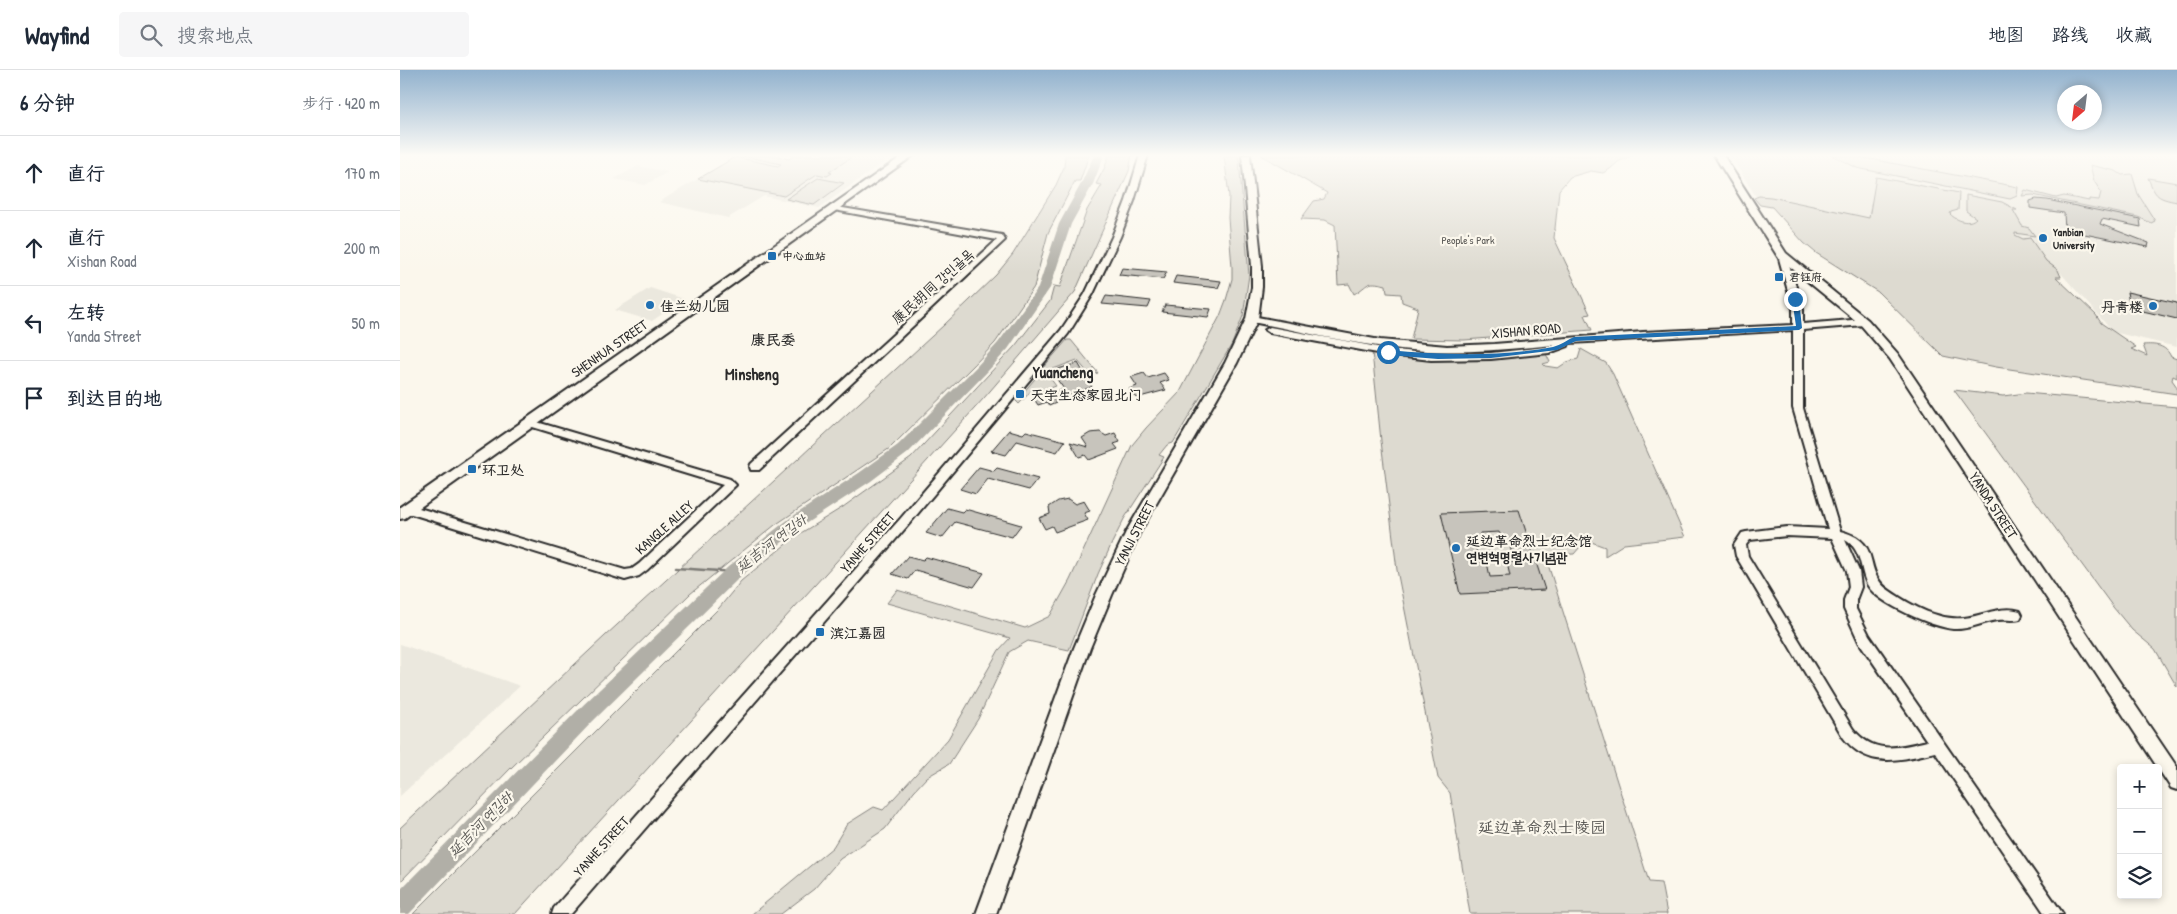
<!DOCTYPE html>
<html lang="zh">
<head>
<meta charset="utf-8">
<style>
  :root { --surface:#fff; --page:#f6f6f7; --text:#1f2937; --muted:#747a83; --line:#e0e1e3 }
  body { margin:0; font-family:"Patrick Hand","LXGW WenKai TC","Poor Story",sans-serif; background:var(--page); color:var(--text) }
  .controls { position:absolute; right:15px; bottom:15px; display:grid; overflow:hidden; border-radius:5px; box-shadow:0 2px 8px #0003 }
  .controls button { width:45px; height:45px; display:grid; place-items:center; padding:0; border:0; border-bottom:1px solid var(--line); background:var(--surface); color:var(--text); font:25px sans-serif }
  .compass { position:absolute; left:1657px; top:15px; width:45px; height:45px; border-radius:50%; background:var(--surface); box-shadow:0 2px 8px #0003; rotate:208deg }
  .stop { position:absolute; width:15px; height:15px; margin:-11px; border:4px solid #1f6fb2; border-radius:50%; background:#fff }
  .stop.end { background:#1f6fb2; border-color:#fff; box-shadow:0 1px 5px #0008 }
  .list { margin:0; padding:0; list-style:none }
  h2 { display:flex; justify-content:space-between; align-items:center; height:65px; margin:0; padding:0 20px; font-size:21px }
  h2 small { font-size:16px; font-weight:400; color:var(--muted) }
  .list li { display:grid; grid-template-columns:32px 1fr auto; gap:15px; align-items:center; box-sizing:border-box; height:75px; padding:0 20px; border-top:1px solid var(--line) }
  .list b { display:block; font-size:19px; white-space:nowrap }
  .list p { margin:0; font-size:16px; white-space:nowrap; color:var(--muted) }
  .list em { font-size:16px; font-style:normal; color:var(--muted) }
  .icon { flex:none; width:28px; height:28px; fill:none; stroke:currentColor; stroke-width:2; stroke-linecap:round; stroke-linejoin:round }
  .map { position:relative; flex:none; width:1777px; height:844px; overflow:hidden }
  header { display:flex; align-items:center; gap:30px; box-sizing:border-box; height:70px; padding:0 25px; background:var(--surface); border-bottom:1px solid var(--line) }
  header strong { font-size:24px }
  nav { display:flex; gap:28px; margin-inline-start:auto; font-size:18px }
  .search { width:350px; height:45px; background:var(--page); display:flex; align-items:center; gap:12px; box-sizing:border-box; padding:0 18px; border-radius:5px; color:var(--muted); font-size:19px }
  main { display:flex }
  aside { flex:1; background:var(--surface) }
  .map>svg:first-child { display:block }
</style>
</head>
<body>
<header>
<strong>Wayfind</strong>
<div class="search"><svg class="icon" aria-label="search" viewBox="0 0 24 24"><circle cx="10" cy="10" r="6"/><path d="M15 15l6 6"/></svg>搜索地点</div>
<nav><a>地图</a><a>路线</a><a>收藏</a></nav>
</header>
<main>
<aside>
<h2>6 分钟<small>步行 · 420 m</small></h2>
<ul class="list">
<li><svg class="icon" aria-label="ahead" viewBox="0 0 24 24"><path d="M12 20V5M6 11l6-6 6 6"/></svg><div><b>直行</b></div><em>170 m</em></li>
<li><svg class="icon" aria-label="ahead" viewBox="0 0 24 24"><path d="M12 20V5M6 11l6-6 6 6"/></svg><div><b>直行</b><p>Xishan Road</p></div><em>200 m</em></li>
<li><svg class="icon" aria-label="left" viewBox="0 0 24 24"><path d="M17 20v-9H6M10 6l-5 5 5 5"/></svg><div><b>左转</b><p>Yanda Street</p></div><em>50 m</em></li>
<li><svg class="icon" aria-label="arrive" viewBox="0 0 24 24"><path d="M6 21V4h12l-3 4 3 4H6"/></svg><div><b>到达目的地</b></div></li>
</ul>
</aside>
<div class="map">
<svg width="1777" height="844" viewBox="0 0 1777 844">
  <rect width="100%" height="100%" fill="#fbf7ec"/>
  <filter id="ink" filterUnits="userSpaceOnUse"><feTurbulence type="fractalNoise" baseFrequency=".02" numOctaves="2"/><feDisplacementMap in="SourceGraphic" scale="10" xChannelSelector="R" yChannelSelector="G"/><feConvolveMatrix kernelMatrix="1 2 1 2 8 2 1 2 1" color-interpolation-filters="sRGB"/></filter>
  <g filter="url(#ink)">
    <path fill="#ebe8de" d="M338,85H373L389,89L395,85H494L419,138L364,126L328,148L259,132Z
      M1330,85H1766L1777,87V277L1713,262L1658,200L1362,136Z
      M238,96L268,102L245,115L214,109Z
      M250,218L284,229L252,251L215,240Z
      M0,574L120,616L0,726Z"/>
    <path fill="#dddad0" stroke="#84827e" d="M345,85H373L389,89L395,85H455L429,102L432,103L427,106L417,104L384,126L298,109L335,87L378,96L381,94L343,86Z
      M665,85H689L680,111H675L648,163L634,217L595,273L573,296L490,378L375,455L290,524L111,698L0,812V758L205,566L544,255L596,205L613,184L656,115L664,97Z
      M709,85H732L729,101L675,222L584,328L435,493L115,844H13L319,538L341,511L396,466L443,437L511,388L615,276L650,231L654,216L660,217L687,140L702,115L696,114L705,97Z
      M824,85H838L839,90L849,205L843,246L832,274L773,373L767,375L759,385L764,387L724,449L712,473L698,504L669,580L628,571L609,582L578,649L549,694L527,707L514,721L485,759L440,789L414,819L381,844H352L433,777L447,754L474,737L483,740L548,669L599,580L610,568L487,533L497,520L625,558L650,546L670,510L732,375L746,358L780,322L820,246L826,230L832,209V197L828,148L829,126Z
      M861,85H1232L1218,92L1210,99L1203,103L1191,101L1170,107L1159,120L1154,168L1190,244L1185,245L1192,260L1064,270L1011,269L1018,238L1002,232L1001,224L987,223L986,215C965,210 970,215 954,224L949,214L938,215L935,155L925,150L901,149L914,131L924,129L927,123Z
      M1432,85H1449L1618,117L1617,126L1610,129L1457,98Z
      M1690,95L1716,101L1722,105L1732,104L1738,124L1755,151L1751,153L1738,147L1633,125L1622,126L1625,120L1656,128L1664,126L1689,131V129L1699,130L1701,122L1694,111Z
      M1476,107L1559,123L1558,140L1551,142L1550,144C1557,151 1569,155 1576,148L1566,141V125L1602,132L1617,140H1613L1622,156L1629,158L1635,166L1615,163V165L1623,169L1630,168L1646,191L1658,200L1661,207H1656L1696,245L1701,253L1736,277L1731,279L1747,286L1743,275C1755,274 1766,275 1771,287L1777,289V308L1773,306L1772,310L1777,317V324L1596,297L1543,286L1478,222L1416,183L1404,173L1372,137L1360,135L1354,128L1359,126L1371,127L1469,148Z
      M418,108L444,113L414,135L386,129Z
      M1748,108L1777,113V132C1757,128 1756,127 1748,108Z
      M667,270H671L698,303L690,305L677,290L648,301L641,300Z
      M1181,279L1206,293L1213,304L1285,467L1224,474L1205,486V477L1186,470L1174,484L1145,485L1249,812L1261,813L1267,844H1070L1050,723L1038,708L997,500L981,371L972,282L1013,288L1146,284L1150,292L1143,294L1145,296L1158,298L1167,292L1178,289Z
      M640,303L647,304L656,316L636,323L633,319L619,334L616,331Z
      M1554,320L1603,326L1626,323L1777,337V617L1755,579L1732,560L1713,537Z"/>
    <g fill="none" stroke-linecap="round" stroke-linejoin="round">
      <path stroke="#7b7a75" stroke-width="2.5" d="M276,498L334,502"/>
      <path fill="#b1afa7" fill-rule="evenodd" d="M694,85H704L693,114L671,154L650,218L608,279L587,302L508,383L471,411L402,456L340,507L193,651L9,844H0V820L179,639L328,497L390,448L459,403L498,375L577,296L598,273L638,218L659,154L681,114Z"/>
    </g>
    <path fill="#c7c4bc" stroke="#2b2b2b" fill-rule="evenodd" d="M1636,129L1647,130L1740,149L1741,157L1702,149L1700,154L1749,173L1748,177L1665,160L1664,143L1630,138V131Z
      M722,198L767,202L763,209L719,205Z
      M776,206L821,211L818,218L773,213Z
      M1727,222L1777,233V249L1730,238Z
      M706,226L751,231L748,238L702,234Z
      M765,235L811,239L808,247L762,242Z
      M678,293L692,317L654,330L656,333L649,336L647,332L638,335L634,329L664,319L653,304L660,302L658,299Z
      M744,303L748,308L764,303L769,310L760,313L766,320L736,328L729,319L737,316L731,307Z
      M609,360L623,364L626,361L665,371L657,382L617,371L606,385L591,381Z
      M700,362L706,366L715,363L720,372L714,374L718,379L689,390L685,385L679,387L670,372L688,377L682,368L690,363Z
      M579,397L594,401L597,398L638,409L629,420L588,409L576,424L560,419Z
      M668,429L675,434L684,431L690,441L684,443L688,450L655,462L652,456L645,459L639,448L650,444L649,437L658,431Z
      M547,438L562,442L565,439L621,455L612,467L555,452L542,468L526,463Z
      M1119,440L1145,520L1060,524L1041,443ZM1099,462L1102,472H1109L1114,492L1107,493L1110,506L1090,507L1087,492H1079L1074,473L1082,472L1080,463Z
      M508,486L523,490L526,487L584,503L574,517L515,500L508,509L492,504Z"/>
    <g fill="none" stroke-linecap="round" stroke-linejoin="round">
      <defs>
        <path id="minor" d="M740,85H748L734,131L720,167L693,224L668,264L509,454L171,844H152L154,838L501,448L661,260L685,224L712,167L726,131Z
          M431,136L590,163L602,165L605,170L359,400H351L350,397L351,394L597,170L434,140L430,138Z
          M1382,182L1386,185L1403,239V254L1464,249L1469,252L1464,255L1403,260V338L1440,461C1485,472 1460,501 1490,521C1510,535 1539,551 1564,548C1583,546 1601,535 1620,541L1622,545L1620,549C1613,551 1605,549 1598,550C1582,552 1569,560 1553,559C1533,557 1479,534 1468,516C1459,500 1463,480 1445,470L1459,501L1461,517L1456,530V539L1469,565L1663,844H1645L1535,682C1500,690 1468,700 1443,667L1336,486L1334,475L1342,463L1346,462L1387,457L1428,459L1393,338V260L1188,272L1169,273L1168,276L1149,283L1091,289L1031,290L988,285L870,263L865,260L870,257L988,279L1031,284L1091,283L1147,277L1154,275C1111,279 1068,283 1025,281C967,278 909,263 852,252L847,249L852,246L980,270L1047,276L1094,274L1243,262L1393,255V239L1378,185ZM1387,466L1432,468L1447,501L1449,517L1444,530V539L1459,572L1527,671C1498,678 1474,685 1453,659L1348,486L1346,475L1350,470Z
          M130,350L330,409L336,415L247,500L239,506L225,510L5,442L3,439L5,436L9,435L225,500L232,499L239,494L323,415L126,355L125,353Z"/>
        <path id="major" d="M504,85H514L5,448L0,449V437Z
          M842,85H850L862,196V217L858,249L837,293L740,462L712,525L690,578L596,844H576L674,578L696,525L726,462L825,293L846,249L852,217V196Z
          M1314,85H1323L1386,183L1468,250L1498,284L1777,697V720L1771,718L1490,289L1460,254L1378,187Z"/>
      </defs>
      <use href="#minor" stroke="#2b2b2b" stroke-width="4"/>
      <use href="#major" stroke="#2b2b2b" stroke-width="4"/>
      <use href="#minor" fill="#fbf7ec" fill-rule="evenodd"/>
      <use href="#major" fill="#fbf7ec" fill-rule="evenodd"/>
    </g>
  </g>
  <linearGradient id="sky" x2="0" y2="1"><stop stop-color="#92b2ce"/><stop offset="0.42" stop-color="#fdfbf6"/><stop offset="1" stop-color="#fdfbf6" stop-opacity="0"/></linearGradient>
  <rect width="1777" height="203" fill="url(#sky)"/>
  <path fill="#1f6fb2" d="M1395,227L1399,229L1402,258L1399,260L1176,271L1157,280L1091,288L1038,289L988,285L984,282L988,280C1042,285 1099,287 1153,277C1161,275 1167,270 1174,267L1396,256L1392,229Z"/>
  <g fill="#1f6fb2" stroke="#fbf7ec" stroke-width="2">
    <circle cx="1643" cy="168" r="5"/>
    <rect x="367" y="181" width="10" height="10" rx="2.5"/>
    <rect x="1374" y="202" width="10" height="10" rx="2.5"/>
    <circle cx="250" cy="235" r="5"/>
    <circle cx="1753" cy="236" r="5"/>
    <rect x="615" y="319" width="10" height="10" rx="2.5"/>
    <rect x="67" y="394" width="10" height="10" rx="2.5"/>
    <circle cx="1056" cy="478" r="5"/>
    <rect x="415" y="557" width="10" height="10" rx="2.5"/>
  </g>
  <g text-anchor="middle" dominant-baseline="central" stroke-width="4.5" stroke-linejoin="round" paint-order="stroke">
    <g font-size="11" font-weight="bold" fill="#2b2b2b" stroke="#fbf7ec" text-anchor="start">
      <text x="1653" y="162">Yanbian<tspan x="1653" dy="13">University</tspan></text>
      <text x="382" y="186">中心血站</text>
      <text x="1389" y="207">君钰府</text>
    </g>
    <g font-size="11" fill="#585754" stroke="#fbf7ec">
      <text x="1068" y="170">People's Park</text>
    </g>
    <g font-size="14" fill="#2b2b2b" stroke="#fbf7ec">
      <text transform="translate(532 216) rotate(-42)">康民胡同 강민골목</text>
      <text transform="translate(1126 260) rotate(-5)">XISHAN ROAD</text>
      <text transform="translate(209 278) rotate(-35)">SHENHUA STREET</text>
      <text transform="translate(1594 435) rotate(57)">YANDA STREET</text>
      <text transform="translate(264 457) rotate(-42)">KANGLE ALLEY</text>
      <text transform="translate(734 463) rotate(-63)">YANJI STREET</text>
      <text transform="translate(467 472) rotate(-49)">YANHE STREET</text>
      <text transform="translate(201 776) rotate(-48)">YANHE STREET</text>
    </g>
    <g font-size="14" font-weight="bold" fill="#2b2b2b" stroke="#fbf7ec" text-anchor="start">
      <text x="260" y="235">佳兰幼儿园</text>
      <text x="1743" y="236" text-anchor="end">丹青楼</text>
      <text x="630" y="324">天宇生态家园北门</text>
      <text x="82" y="399">环卫处</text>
      <text x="1066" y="470">延边革命烈士纪念馆<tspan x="1066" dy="16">연변혁명렬사기념관</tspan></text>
      <text x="430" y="562">滨江嘉园</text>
    </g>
    <g font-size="15" font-weight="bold" fill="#2b2b2b" stroke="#fbf7ec">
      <text x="373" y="269">康民委</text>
    </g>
    <g font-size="15" font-style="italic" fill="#5a5956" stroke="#fbf7ec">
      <text transform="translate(371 473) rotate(-38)">延吉河 연길하</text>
      <text transform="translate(80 754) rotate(-46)">延吉河 연길하</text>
    </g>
    <g font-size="16" font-weight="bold" fill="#2b2b2b" stroke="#fbf7ec">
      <text x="663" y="302">Yuancheng</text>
      <text x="352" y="304">Minsheng</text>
    </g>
    <g font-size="16" fill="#585754" stroke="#fbf7ec">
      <text x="1142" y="757">延边革命烈士陵园</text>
    </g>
  </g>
</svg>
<div class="controls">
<button>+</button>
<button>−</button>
<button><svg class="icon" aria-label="layers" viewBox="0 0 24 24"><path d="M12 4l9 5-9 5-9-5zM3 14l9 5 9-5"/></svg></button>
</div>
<svg class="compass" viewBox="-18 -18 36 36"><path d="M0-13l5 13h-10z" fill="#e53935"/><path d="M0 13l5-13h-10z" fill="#747a83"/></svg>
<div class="stop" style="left:988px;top:282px"></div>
<div class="stop end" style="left:1395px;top:229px"></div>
</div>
</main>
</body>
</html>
